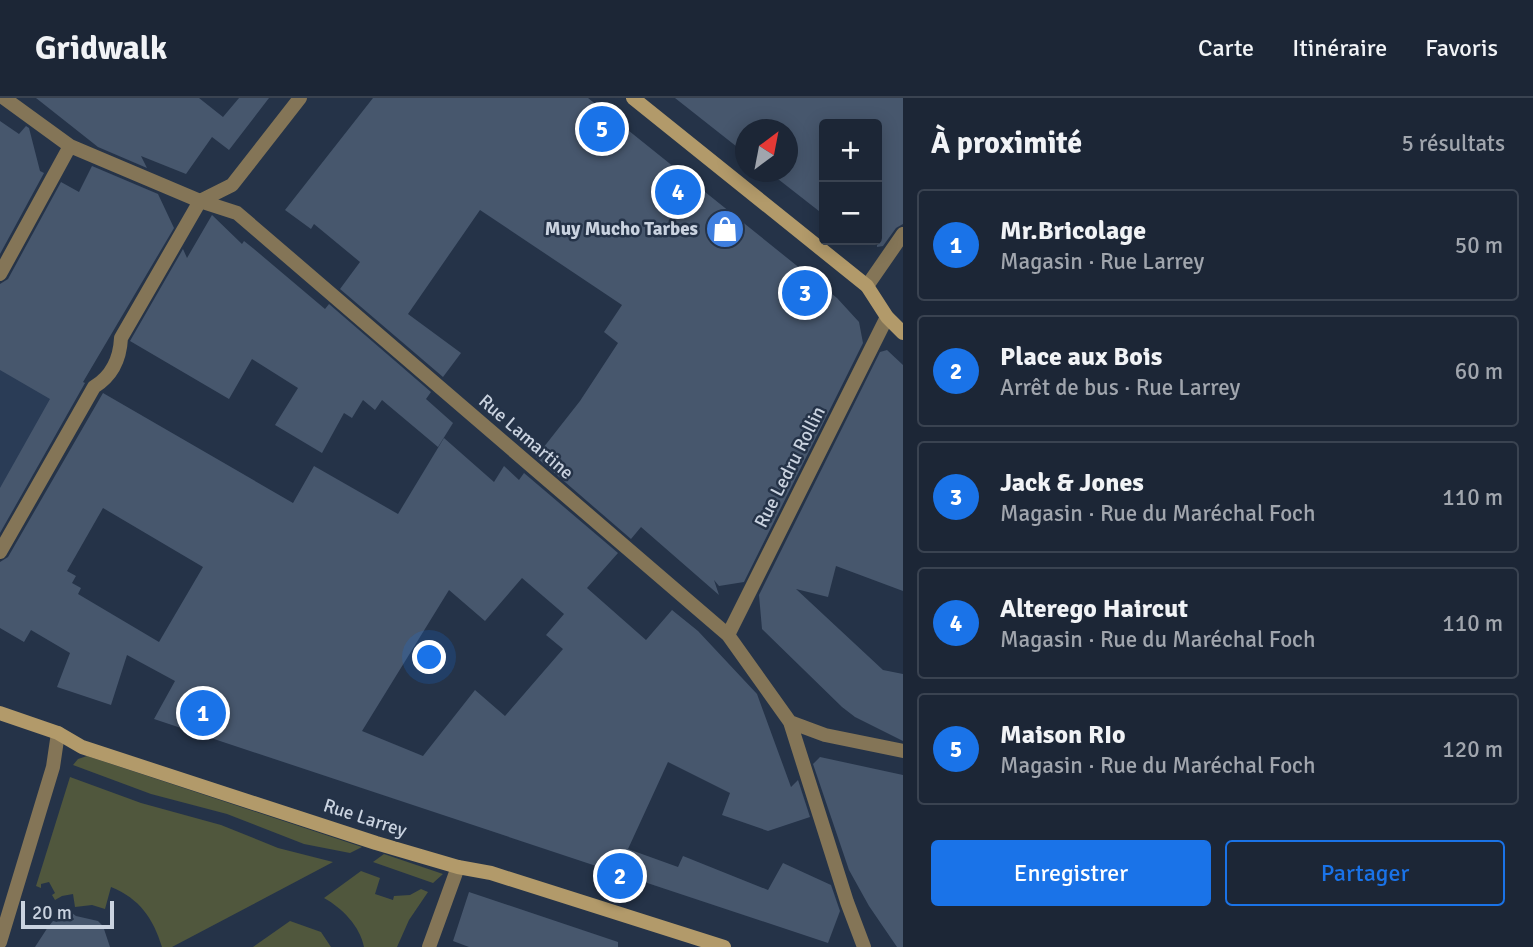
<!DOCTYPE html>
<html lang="fr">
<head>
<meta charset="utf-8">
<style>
  :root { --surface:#1c2636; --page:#252e3e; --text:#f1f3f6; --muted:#a0a5ad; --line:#3a4351; --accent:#1a73e8 }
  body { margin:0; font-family:Signika,sans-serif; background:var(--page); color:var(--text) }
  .controls { position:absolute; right:21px; top:21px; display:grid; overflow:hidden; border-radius:7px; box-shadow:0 4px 18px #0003 }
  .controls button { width:63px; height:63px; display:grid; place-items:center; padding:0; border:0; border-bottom:2px solid var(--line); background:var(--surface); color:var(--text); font:35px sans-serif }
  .compass { position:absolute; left:735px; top:21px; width:63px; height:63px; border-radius:50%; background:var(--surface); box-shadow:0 4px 18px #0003; rotate:32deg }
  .scale { position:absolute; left:21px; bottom:18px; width:93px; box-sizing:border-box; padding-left:7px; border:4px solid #cad3e0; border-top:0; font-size:19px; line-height:24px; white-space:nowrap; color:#cad3e0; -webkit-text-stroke:5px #253348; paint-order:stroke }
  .you { position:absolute; left:430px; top:560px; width:24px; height:24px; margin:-18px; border:5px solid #fff; border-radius:50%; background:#1a73e8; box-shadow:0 0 0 10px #1a73e833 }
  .badge { display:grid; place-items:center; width:46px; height:46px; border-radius:50%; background:var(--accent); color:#fff; font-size:23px; font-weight:700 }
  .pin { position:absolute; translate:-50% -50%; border:4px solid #fff; box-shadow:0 2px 7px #0006 }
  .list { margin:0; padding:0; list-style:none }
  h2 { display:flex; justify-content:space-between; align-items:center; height:91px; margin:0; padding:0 28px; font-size:30px }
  h2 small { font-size:23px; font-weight:400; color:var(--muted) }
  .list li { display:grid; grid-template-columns:46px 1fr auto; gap:21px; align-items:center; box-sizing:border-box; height:112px; margin:0 14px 14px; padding:0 14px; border:2px solid var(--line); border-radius:7px }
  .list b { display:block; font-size:26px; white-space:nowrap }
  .list p { margin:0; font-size:23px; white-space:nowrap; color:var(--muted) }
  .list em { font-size:23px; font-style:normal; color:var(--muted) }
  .actions { display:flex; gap:14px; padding:21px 28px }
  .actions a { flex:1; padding:16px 0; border:2px solid var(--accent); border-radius:7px; text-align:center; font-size:24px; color:var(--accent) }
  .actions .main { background:var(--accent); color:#fff }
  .map { position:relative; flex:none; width:903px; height:849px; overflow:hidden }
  header { display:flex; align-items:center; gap:42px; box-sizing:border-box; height:98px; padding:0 35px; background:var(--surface); border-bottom:2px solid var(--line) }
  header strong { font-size:33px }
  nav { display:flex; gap:38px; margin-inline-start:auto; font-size:24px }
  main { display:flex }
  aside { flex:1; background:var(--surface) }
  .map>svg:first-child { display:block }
</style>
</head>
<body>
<header>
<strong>Gridwalk</strong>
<nav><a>Carte</a><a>Itinéraire</a><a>Favoris</a></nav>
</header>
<main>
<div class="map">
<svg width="903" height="849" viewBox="0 0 903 849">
  <rect width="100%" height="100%" fill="#253348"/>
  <path fill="#2a3c56" d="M0,223L107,242L0,430Z"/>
  <path fill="#50573d" d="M87,658L362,749L350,755L304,746L227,716L151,696L73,667L78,661Z
    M70,679L141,705L221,727L278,750L333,764L172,849H162C153,820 140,801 111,789L105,811L92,807L75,809L73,796L62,798L55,802L52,797L55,795L49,784L41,786V790L36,788Z
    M384,756L443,776L433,785L373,764Z
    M361,773L380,780L375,796L393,802L394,798L410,797L421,791L428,794L409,822L397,849H364C360,828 342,810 324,800Z
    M290,823L321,834L331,849H253Z"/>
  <path fill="#47576d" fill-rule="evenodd" d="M36,0H199L223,19L239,0H269L229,52L212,39L186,76L141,58L147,70L98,49Z
    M373,0H588L837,200L859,224L863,245L744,484L719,488L714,482L719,497L641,429L631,441L536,359L580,303L618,245L604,234L622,207L480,112L408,216L461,255L443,279L340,191L360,164L314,126L311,131L285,112Z
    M675,0H903V126L896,130L883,148L877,149V26H824V117L769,74H788V32H746V56Z
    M0,23L19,36L26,28L29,30L40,73L44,75L0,156Z
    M92,68L158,96L174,130L83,284L85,285L0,435V390L50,301L0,272V186L8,181L61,84L79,94Z
    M212,117L242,146L244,143L254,151L325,211L329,206L431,294L426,301L453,325L438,349L382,302L375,312L363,302L352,320L344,315L322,355L275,327L298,290L252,261L229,301L130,243L183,151L187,160Z
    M887,252L903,267V493L836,468L828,499L796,491L883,572L903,576V643L855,619L842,609L762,531L759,497L880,254Z
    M103,295L293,405L314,368L398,416L444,340L494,384L504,368L519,382L524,375L618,455L587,490L646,542L672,512L698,533L757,596L791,689L798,682L810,719L768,733L722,717L730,695L668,664L628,751L678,769L683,758L768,792L783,765L831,787L840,813L828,845L154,621L175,583L127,557L111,607L57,589L70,555L31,532L24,544L0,530V464L8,459ZM103,410L203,469L159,544L78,496L81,490L72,485L76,478L67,473ZM522,480L564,516L546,537L563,551L505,618L475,592L423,658L362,633L449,492L485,523Z
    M820,659L903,677V849H897L869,808L849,772L813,666Z
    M469,794L618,844V849H469L453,843Z
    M68,812L76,818L98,823L103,828L110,849H35L48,829L53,823L57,824Z"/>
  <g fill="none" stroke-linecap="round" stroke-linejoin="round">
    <path stroke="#847557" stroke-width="14" d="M429,849L458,769"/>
    <path stroke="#847557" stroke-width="14" d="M4,0L70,48L200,103L237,115L728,537L790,624L847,804L864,849
      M0,176L70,48
      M867,188L903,136
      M0,454L94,289C112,278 120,261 121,240L200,103L232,87L300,0
      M728,537L887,219
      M790,624L825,637L903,653
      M0,844L53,669L58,635"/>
    <path stroke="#b29a6a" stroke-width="14" d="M633,0L867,188L887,219L903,235
      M0,615L58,635L82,649L376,745L458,769L491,775L724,849"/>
  </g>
  <defs>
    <symbol id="shop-disc" viewBox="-11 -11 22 22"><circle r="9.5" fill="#3f7fe0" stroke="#253348"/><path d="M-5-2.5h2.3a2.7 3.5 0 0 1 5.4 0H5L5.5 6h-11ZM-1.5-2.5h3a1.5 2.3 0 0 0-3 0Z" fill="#fff"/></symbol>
  </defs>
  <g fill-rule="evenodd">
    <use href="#shop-disc" x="703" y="109" width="44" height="44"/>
  </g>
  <g text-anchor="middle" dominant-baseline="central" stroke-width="5" stroke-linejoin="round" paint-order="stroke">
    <g font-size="19" font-weight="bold" fill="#cad3e0" stroke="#253348" text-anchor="end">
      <text x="698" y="131">Muy Mucho Tarbes</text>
    </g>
    <g font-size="19" fill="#cad3e0" stroke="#253348">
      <text transform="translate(526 339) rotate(41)">Rue Lamartine</text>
      <text transform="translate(790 369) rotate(-63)">Rue Ledru Rollin</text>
      <text transform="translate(365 720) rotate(18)">Rue Larrey</text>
    </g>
  </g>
</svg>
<div class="controls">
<button>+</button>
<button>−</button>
</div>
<svg class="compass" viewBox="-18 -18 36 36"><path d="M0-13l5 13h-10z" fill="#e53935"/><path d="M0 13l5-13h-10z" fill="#a0a5ad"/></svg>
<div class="scale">20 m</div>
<div class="you"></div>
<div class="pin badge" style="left:203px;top:615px">1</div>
<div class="pin badge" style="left:620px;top:778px">2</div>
<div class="pin badge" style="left:805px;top:195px">3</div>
<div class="pin badge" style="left:678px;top:94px">4</div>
<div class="pin badge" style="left:602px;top:31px">5</div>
</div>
<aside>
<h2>À proximité<small>5 résultats</small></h2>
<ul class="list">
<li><span class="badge">1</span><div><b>Mr.Bricolage</b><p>Magasin · Rue Larrey</p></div><em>50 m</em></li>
<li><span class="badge">2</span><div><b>Place aux Bois</b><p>Arrêt de bus · Rue Larrey</p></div><em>60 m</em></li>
<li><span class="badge">3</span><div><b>Jack &amp; Jones</b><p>Magasin · Rue du Maréchal Foch</p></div><em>110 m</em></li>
<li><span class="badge">4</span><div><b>Alterego Haircut</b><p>Magasin · Rue du Maréchal Foch</p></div><em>110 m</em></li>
<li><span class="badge">5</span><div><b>Maison RIo</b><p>Magasin · Rue du Maréchal Foch</p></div><em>120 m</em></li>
</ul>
<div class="actions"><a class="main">Enregistrer</a><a>Partager</a></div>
</aside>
</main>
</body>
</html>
